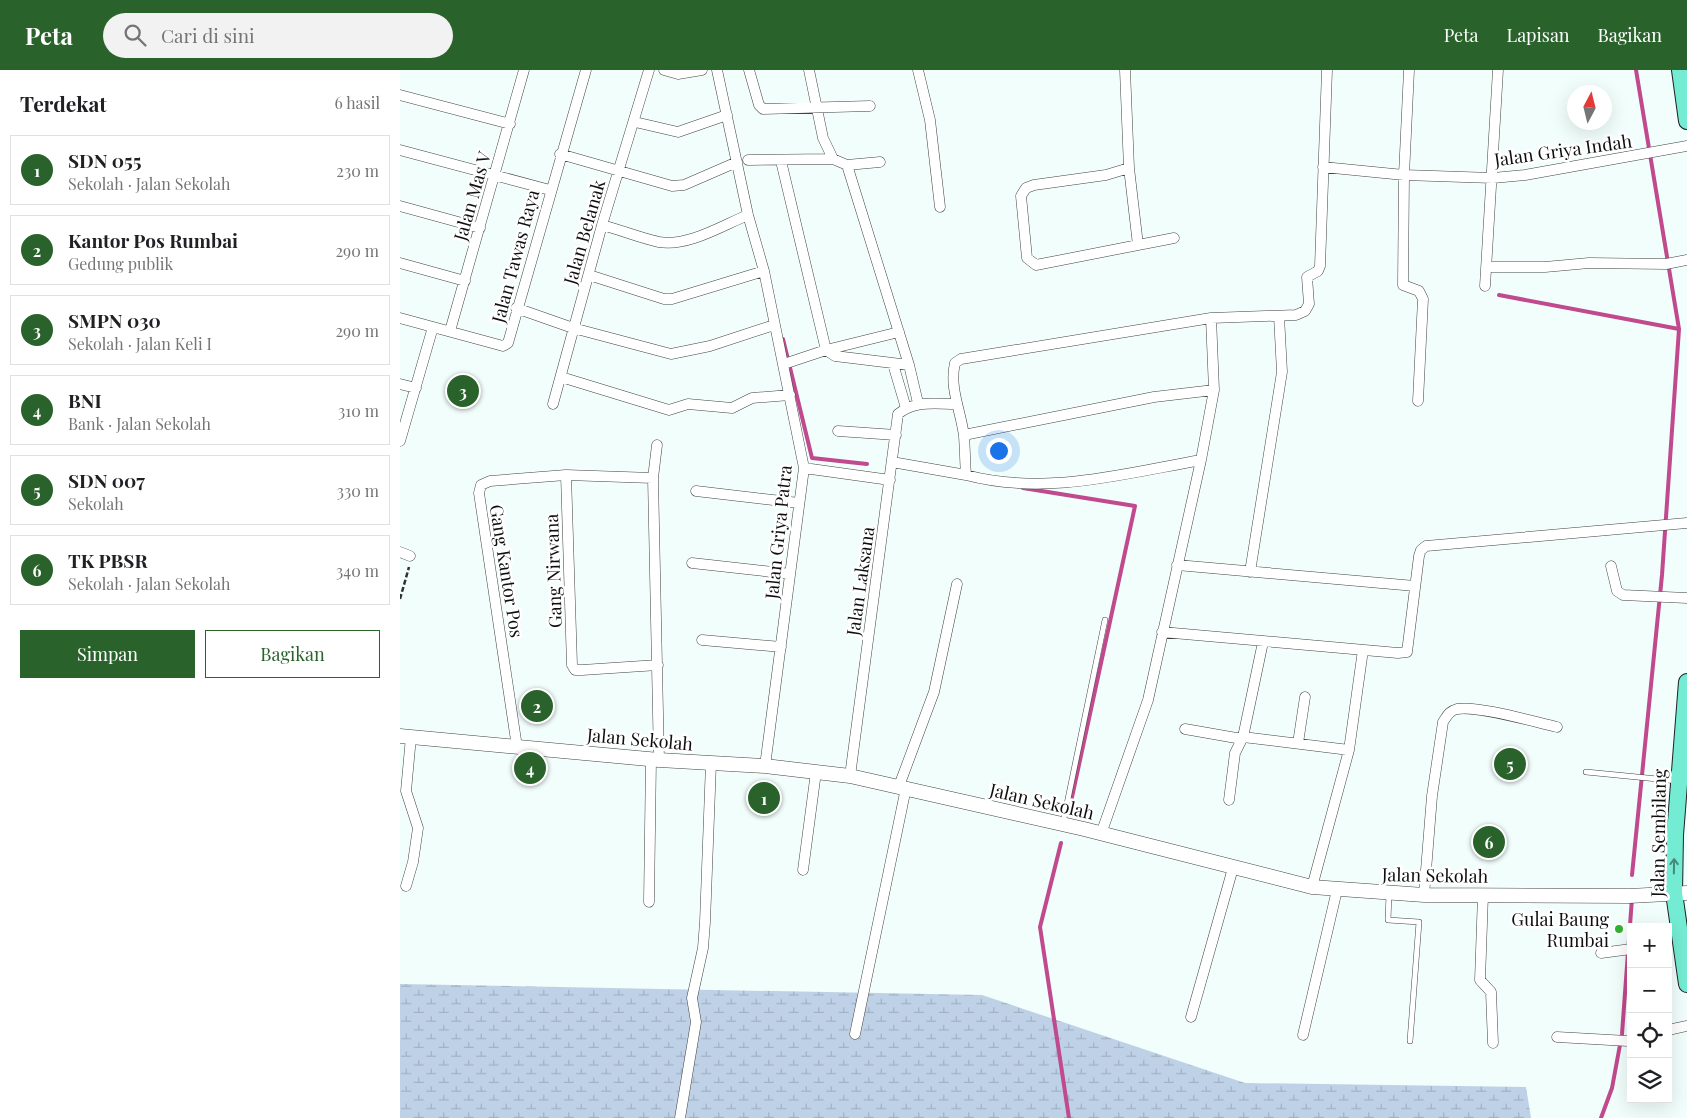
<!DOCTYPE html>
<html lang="id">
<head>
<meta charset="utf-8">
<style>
  :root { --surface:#fff; --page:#f2f2f2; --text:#202124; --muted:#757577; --line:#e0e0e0; --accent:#29632b }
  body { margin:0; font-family:"Playfair Display",serif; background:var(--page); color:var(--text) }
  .controls { position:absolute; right:15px; bottom:15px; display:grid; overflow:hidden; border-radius:0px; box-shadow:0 5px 20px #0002 }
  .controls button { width:45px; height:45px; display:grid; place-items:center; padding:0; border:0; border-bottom:1px solid var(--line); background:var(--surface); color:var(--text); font:25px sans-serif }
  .compass { position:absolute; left:1167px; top:15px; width:45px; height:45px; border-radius:50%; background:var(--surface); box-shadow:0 5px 20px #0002; rotate:7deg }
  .you { position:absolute; left:598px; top:380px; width:18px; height:18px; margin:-12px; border:4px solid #fff; border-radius:50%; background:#1a73e8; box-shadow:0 0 0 8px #1a73e833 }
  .badge { display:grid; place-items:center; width:32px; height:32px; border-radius:50%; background:var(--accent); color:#fff; font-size:16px; font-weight:700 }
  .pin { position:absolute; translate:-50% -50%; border:2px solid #fff; box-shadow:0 1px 5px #0006 }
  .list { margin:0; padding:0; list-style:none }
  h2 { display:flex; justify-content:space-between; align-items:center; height:65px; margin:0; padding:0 20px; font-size:21px }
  h2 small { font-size:16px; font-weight:400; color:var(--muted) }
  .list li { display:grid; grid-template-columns:32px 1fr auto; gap:15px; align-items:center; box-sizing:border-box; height:70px; margin:0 10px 10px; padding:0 10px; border:1px solid var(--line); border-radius:0px }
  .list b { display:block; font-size:19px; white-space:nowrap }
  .list p { margin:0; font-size:16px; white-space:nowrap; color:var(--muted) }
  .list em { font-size:16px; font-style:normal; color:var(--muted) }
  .actions { display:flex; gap:10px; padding:15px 20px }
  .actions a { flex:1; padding:11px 0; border:1px solid var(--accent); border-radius:0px; text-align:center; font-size:18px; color:var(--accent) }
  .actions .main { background:var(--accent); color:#fff }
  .icon { flex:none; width:28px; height:28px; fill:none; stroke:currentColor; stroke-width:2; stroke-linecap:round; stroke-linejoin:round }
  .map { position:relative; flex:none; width:1287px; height:1048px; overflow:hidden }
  header { display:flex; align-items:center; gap:30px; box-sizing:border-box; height:70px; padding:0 25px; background:var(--accent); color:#fff }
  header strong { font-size:24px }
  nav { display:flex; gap:28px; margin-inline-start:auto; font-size:18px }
  .search { width:350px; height:45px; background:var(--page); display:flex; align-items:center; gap:12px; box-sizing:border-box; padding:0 18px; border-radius:28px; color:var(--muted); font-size:19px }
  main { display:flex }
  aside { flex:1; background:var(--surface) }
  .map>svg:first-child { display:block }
</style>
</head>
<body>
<header>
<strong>Peta</strong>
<div class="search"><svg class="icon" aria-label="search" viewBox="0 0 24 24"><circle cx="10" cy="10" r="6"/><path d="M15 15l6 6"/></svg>Cari di sini</div>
<nav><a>Peta</a><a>Lapisan</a><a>Bagikan</a></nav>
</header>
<main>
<aside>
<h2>Terdekat<small>6 hasil</small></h2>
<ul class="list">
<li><span class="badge">1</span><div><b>SDN 055</b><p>Sekolah · Jalan Sekolah</p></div><em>230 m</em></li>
<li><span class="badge">2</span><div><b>Kantor Pos Rumbai</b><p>Gedung publik</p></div><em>290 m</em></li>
<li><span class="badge">3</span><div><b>SMPN 030</b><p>Sekolah · Jalan Keli I</p></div><em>290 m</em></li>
<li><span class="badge">4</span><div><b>BNI</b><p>Bank · Jalan Sekolah</p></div><em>310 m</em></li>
<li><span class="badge">5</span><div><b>SDN 007</b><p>Sekolah</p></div><em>330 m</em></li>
<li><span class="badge">6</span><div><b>TK PBSR</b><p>Sekolah · Jalan Sekolah</p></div><em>340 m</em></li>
</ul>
<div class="actions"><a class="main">Simpan</a><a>Bagikan</a></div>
</aside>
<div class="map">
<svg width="1287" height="1048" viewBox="0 0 1287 1048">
  <defs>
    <pattern id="wetland-marsh" width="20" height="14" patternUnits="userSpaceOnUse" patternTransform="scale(1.25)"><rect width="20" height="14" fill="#bed1e6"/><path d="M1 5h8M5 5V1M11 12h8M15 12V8" fill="none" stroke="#a2b2c4"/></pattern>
  </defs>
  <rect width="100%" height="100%" fill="#f2fefc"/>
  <path fill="url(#wetland-marsh)" d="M0,914L582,925L845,1013L1126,1017L1131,1048H0Z"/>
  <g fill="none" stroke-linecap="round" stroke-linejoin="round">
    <path stroke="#c1498d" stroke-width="4" d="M1099,225L1279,259
      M383,269L412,388L467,394
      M623,418L735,436L669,741
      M661,773L640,857L669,1048
      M1232,805L1262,505L1279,259L1236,0
      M1201,1048L1212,1018L1222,964L1232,828"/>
    <defs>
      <path id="service" d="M1186,702L1278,711
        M663,753L705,550
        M989,824L988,850L1019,852L1010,971"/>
      <path id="minor" d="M264,0L278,4L302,0
        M317,0L348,145L364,201L404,398L365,696
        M349,0L359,35L363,39L470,36
        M409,0L423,68L433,89
        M518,0L530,50L540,137
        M725,0L729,98L706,105L634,115L626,118L621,126L627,188L636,195L774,168
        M1009,0L1004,105L1003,215L1019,221L1023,229L1018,331
        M0,25L110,54
        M235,52L278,62L327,45
        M0,80L150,120
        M160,84L272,116L284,115L337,92
        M348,90L433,89L447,95L480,92
        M381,91L426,280L435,286L509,295
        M447,95L509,295L518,333
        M923,97L1004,105L1093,108L1125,105L1287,76
        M729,98L738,175
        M0,136L80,158
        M202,155C221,160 240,168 259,172C288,177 321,156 348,145
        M0,193L65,211
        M1086,197H1145L1189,193L1266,194L1287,190
        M189,205L264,229H272L364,201
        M1085,216L1098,0
        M116,238L173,258L271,284L310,276L374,255
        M0,248L103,276L108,273L186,0
        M50,261L124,0
        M384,294L426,280L499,262
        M493,294L506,338
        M161,307L269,340L288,334L332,338L352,328L390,325
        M0,314L16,318
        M153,334L202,155L249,0
        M438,361L496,365
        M564,365L754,327L814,320
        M0,371L33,257
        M257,375L253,408L259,690
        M801,390C722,404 645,426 566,405C565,392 565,379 564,366C561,341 549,318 555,293L561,289L811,248L896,245L905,241L909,234L907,207L918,201L920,196L927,0
        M492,392L566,405
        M404,398L490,410
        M166,405L172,595L175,600H182L258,595
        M296,421L399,433
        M0,482L10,486
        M292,493L390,504
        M777,495L1015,516
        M1211,496L1217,521L1223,525L1287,528
        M850,502L882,302L879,246
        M762,562L998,583L1007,582L1019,486L1021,480L1026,476L1287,453
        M302,570L381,577
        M785,659L842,669
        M843,667L863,572
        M898,673L905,627
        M117,677L79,423L81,415L90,411L166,405L253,408
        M450,706L498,344C515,330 535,334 556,334
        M499,716L534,622L557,514
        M829,730L835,683L843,667L949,680
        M701,764L748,630L801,390L814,320L811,248
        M403,800L416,702
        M6,816L13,792L18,758L6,721L11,667
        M912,817L949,680L963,580
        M1024,825L1032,726L1043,652C1047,646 1049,641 1057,639C1076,635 1135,652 1157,657
        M1083,825L1080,910L1091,922L1093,973
        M249,832L251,689
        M1201,883L1231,879
        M791,947L833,798
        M1268,960L1287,956
        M455,964L506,718
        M903,965L937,820
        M1157,967L1228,971L1231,970
        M280,1048L296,952L292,928L303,878L305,852L311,693"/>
      <path id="tertiary" d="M0,666L259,690L365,696L450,706L684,759L912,817L1024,825L1229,826L1287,823"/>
      <path id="primary" d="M1280,0L1287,51
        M1287,612L1275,765L1274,823L1287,914"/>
    </defs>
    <use href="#service" stroke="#424242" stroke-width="6"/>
    <use href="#minor" stroke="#424242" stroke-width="11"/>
    <use href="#tertiary" stroke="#424242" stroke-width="15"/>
    <use href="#primary" stroke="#202020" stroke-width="18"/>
    <path stroke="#313131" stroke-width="2.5" stroke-dasharray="5 2.5" stroke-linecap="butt" d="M0,529L9,497"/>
    <use href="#service" stroke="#fff" stroke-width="5"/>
    <use href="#minor" stroke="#fff" stroke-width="10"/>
    <use href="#tertiary" stroke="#fff" stroke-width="14"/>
    <use href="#primary" stroke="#74ecd3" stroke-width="16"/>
  </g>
  <defs><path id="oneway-shaft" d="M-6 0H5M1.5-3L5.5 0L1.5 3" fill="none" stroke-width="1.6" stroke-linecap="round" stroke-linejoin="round" transform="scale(1.25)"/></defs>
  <use stroke="#47897b" href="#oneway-shaft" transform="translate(1274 796) rotate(-89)"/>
  <circle fill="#34b333" stroke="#fff" stroke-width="2" cx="1219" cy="859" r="5"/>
  <g text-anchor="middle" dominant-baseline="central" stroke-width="5" stroke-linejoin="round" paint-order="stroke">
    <g font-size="18" fill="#0f0f0f" stroke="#fff">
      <text transform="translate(1163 80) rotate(-8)">Jalan Griya Indah</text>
      <text transform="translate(72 126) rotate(-74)">Jalan Mas V</text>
      <text transform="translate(184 162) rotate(-74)">Jalan Belanak</text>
      <text transform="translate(115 186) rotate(-75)">Jalan Tawas Raya</text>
      <text transform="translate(378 462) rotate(-84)">Jalan Griya Patra</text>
      <text transform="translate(107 501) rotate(81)">Gang Kantor Pos</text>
      <text transform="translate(153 501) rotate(-92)">Gang Nirwana</text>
      <text transform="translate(460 511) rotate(-82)">Jalan Laksana</text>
      <text transform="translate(240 669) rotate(5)">Jalan Sekolah</text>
      <text transform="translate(642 731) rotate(13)">Jalan Sekolah</text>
      <text transform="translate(1258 763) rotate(-89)">Jalan Sembilang</text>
      <text transform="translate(1035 805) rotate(1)">Jalan Sekolah</text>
    </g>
    <g font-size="18" fill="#0f0f0f" stroke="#fff" text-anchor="end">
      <text x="1209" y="849">Gulai Baung<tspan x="1209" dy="21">Rumbai</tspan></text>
    </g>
  </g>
</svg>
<div class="controls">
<button>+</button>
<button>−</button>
<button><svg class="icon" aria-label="locate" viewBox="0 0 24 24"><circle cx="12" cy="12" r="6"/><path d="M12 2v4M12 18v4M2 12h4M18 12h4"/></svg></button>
<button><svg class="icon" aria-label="layers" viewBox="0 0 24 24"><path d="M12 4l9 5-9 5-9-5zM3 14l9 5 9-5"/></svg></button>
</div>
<svg class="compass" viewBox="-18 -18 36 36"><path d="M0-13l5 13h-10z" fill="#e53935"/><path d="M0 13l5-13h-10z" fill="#757577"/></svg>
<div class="you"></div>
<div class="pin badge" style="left:364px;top:728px">1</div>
<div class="pin badge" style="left:137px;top:636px">2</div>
<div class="pin badge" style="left:63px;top:321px">3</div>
<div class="pin badge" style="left:130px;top:698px">4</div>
<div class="pin badge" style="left:1110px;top:694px">5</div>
<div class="pin badge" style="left:1089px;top:772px">6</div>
</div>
</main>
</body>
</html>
